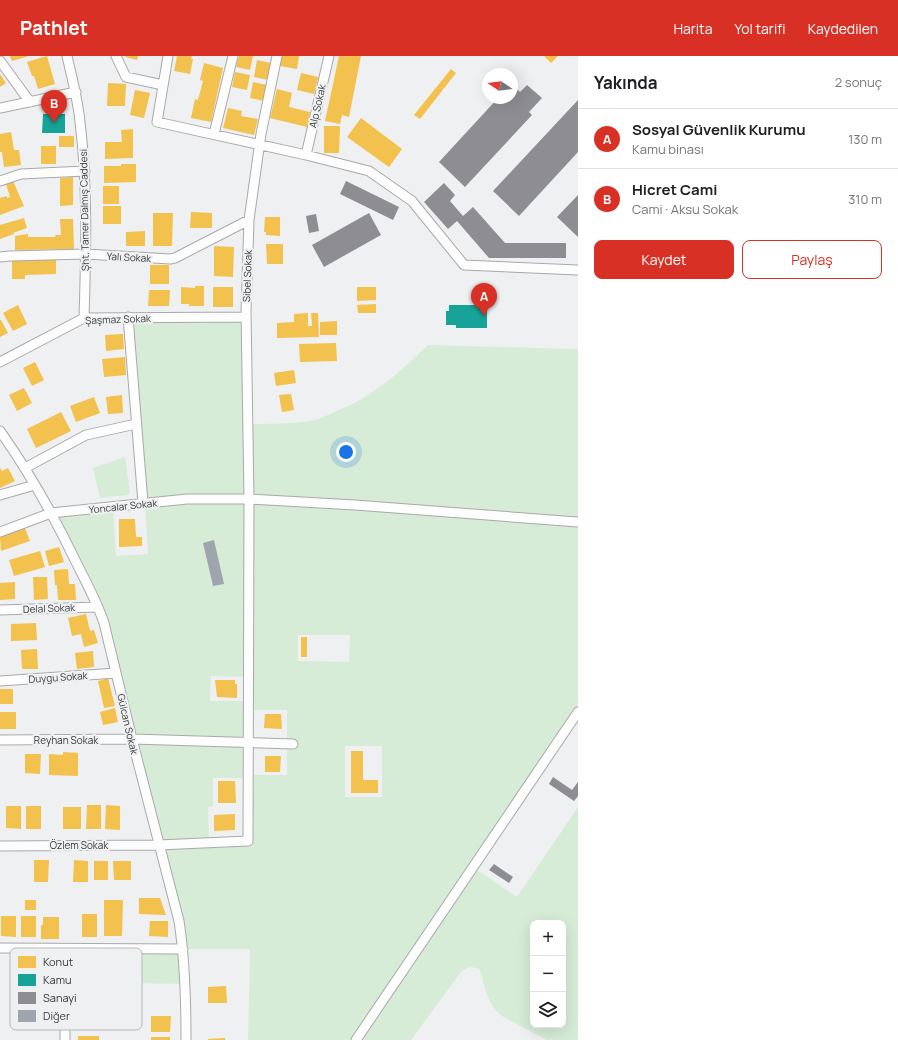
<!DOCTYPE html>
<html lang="tr">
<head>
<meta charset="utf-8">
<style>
  :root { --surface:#fff; --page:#f2f2f2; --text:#202124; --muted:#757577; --line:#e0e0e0; --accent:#d93025 }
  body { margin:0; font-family:Manrope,sans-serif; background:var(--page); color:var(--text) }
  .controls { position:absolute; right:12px; bottom:12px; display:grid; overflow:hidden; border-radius:8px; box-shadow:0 4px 16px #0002 }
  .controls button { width:36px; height:36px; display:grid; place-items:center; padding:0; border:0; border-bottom:1px solid var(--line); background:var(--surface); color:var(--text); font:20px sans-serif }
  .compass { position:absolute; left:482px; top:12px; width:36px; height:36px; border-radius:50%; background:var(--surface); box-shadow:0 4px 16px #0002; rotate:283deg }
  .you { position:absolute; left:346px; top:396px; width:14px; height:14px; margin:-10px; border:3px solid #fff; border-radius:50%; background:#1a73e8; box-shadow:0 0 0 6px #1a73e833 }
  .badge { display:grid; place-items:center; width:26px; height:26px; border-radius:50%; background:var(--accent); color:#fff; font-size:13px; font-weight:700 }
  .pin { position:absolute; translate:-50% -33px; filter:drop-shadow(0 1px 2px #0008) }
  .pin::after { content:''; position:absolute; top:21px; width:14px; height:12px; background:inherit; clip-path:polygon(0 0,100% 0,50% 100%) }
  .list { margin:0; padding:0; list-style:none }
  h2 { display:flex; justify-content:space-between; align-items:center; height:52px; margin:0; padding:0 16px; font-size:17px }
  h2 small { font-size:13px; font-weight:400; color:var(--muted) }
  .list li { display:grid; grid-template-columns:26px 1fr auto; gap:12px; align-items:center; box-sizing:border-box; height:60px; padding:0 16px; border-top:1px solid var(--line) }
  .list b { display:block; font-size:15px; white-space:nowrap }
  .list p { margin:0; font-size:13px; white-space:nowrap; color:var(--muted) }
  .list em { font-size:13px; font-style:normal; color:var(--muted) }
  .actions { display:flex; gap:8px; padding:12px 16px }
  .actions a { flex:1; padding:9px 0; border:1px solid var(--accent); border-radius:8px; text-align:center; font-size:14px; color:var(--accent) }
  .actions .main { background:var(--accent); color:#fff }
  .icon { flex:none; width:22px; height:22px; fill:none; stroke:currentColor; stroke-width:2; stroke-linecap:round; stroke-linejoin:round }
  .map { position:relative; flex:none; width:578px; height:984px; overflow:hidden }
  header { display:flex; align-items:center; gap:24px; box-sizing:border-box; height:56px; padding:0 20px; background:var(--accent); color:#fff }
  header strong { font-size:19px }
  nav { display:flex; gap:22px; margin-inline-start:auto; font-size:14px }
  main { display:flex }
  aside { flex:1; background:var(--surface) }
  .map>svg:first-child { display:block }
</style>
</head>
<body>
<header>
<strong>Pathlet</strong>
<nav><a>Harita</a><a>Yol tarifi</a><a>Kaydedilen</a></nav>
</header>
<main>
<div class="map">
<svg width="578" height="984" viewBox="0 0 578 984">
  <rect width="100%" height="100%" fill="#eff0f1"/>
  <path fill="#d6ecd7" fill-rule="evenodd" d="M128,261H246L248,368C270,368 293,368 315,364C320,363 326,360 332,357C370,343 399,317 428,289L578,293V656L473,811L517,841L578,751V984H547L502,960C487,948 485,931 480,914C473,910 468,910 461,916L411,984H248L250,893H183L186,928L65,926V893H183L104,567L51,457L113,451L116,500L148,498L145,447ZM298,579H350L349,606L298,605ZM211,620L248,621V645H210ZM248,654H287V719H248ZM345,690H382V741H345ZM213,722H248V785L209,787L208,751L213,750ZM533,867H563V969H533Z
    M125,401L130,437L128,439L100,442L93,412Z"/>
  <path fill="#f2c14e" d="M10,0H29L12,5Z
    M47,0L55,28L38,33L34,20H32L27,6Z
    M125,0H138L137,4L126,1Z
    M177,0H192L191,3H193L190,18L174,15Z
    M239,0H253L250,14L236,11Z
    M282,0H299L297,13L280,10Z
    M339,0H361L349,61L342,59L340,68L325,65Z
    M544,0H558L551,7Z
    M257,4L271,7L268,24L254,21Z
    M204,7L223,12L211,66L191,62L195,43L198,44L203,25L200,24Z
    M451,13L456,17L420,63L414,59Z
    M235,16L250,19L247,34L232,31Z
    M301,17L318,21L314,38L297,34Z
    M0,18L6,27L0,31Z
    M253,26L267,29L264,45L250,42Z
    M108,27L126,28L125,50H107Z
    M277,33L292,37L289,51L310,56L307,71L270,62Z
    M135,34L150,37L144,62L130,59Z
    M228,52L242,55L241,60L258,63L254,79L223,72Z
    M361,62L402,93L389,111L347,81Z
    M324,70H340L339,97H324Z
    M133,73V102L105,103V86H122L121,74Z
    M11,76L14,94H19L21,109L4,111L2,96H0V78Z
    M59,80H74V91H59Z
    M41,90H56V108H41Z
    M121,108H136V126L104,127V110H121Z
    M73,121V149L60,150V122Z
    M13,125L24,150L0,159V142L7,140V142L10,141L6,128Z
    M103,130H119V148H103Z
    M103,150H121V168H103Z
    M191,156L212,157V172H190Z
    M153,157H173L172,190H153Z
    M265,161H280V180L266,179V176H264Z
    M24,162L27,172L13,177L14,178L0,183V169Z
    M60,163H73L74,193L15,194V180L28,178V181H55L56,179H61Z
    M145,175V190H126V176Z
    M266,188H283V208H267Z
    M214,190L234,191L233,221L214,220Z
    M12,204H56V218L25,219V223H12Z
    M150,209H169V228H150Z
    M195,230H204V250H189V248H181V231L195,232Z
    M213,231H233V251H213Z
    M357,231H376V244L357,245Z
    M149,234H170L169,250H148Z
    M376,248V257H358L357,249Z
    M18,249L27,268L13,275L3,257Z
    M308,257V270H312L311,257H318L319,281L277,282V267L294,266V258Z
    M0,264H1L8,277L0,281Z
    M337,265V279H320V266Z
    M123,278L124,293L106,295L105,279Z
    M336,287L337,305L300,306L299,288Z
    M125,301L126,319L104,321L102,303Z
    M35,306L44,324L32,330L23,312Z
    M294,314L296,327L276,330L274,317Z
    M24,332L32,347L17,355L9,339Z
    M291,338L294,354L282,356L279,339Z
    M122,339L123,357L108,358L106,341Z
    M94,341L100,357L76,366L70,350Z
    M61,356L71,375L36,392L27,373Z
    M0,412L2,415L8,412L15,425L0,432Z
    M119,463H135L136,481H142V490L119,491Z
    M25,472L30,485L1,495L0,481Z
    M59,491L64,506L49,510L45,495Z
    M40,495L45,511L14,520L9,504Z
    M68,513L69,528H75L76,544H58L57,529H55L54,514Z
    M33,521H47L48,543L34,544Z
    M15,526V543L0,544V527Z
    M86,558L90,575L94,574L98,587L84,591L81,578L72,580L68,562Z
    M36,567L37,584L11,585V568Z
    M301,581H307V601H301Z
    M37,593L38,613H22L21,594Z
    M93,595L94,611L77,613L75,597Z
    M108,622L115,650L104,652L98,625Z
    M215,624H235V628H237V642L217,641Z
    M0,633H13V648H0Z
    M115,652L118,666L103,669L100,656Z
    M0,656H16V673H0Z
    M265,658H281L282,673L264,672Z
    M351,695H363V724H378V737H351Z
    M63,696L78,697V720L49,719V698L63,699Z
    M25,698H41L40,718L25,717Z
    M265,700H281L280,716H265Z
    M218,725H235L236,747H218Z
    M87,749H101V773H86Z
    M106,749L120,750V774L105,773Z
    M6,750H21V773L6,772Z
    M26,750H41V773H26Z
    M63,751H81V773H63Z
    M235,758V774L214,775V759Z
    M34,804H49L48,826H34Z
    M74,804L88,805V826H73Z
    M94,805H108V824H94Z
    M113,805H131V824H114Z
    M139,842H160L166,859L139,858Z
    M25,844H36V854H25Z
    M104,844H123L122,880H104Z
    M82,858H97V881H82Z
    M1,860H16V881L1,880Z
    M21,860H36V881H21Z
    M43,861H59V883H41V869H43Z
    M150,865H168V881L149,880Z
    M226,930L227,947H208V931Z
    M151,960H171L170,976H151Z
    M78,980H99V984H78Z
    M151,981H170V984H151Z
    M225,982V984H208V983Z"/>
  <path fill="#17a398" d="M43,58H65V77H42Z
    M449,249H487V272H456V269H446V255H449Z"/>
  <path fill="#8d8d92" d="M527,29L542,42L529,56L532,59L465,131L439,106L498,42H512V37L517,33L520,36Z
    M578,44V96L519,160L493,135Z
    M346,125L399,151L393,164L340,138Z
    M444,127L455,139L450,145L463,160L473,151L505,187H566V202H489L457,165L448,173L424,146Z
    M578,139V181L557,161Z
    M369,157L381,179L324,211L312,189Z
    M316,158L319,175L309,177L306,160Z
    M553,721L572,734L578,726V740L574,745L549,728Z
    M494,808L513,821L509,827L489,814Z"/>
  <path fill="#9fa5ad" d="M214,484L224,528L213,530L203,487Z"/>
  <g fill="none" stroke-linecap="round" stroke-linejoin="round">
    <defs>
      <path id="minor" d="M67,0C72,22 78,44 80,66C88,131 86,197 84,262
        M116,0L126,21L163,29
        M168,0L157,66L306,99L369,115L412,145L464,209L578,214
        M0,5L30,46
        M0,52L76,36
        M214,78L233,0
        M306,99L329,0
        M0,125L21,118L85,115
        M0,201L10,200L86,198L170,203L175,202L249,164
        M128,261L143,447
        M0,306L84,262L246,261
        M0,375C29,416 54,460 76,506C86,526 97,546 104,567L132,683L179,865C185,904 186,944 186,984
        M25,412L86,379L136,368
        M0,439L35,429
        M0,476L51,457L187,443H249L355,449L578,466
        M0,554L98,551
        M0,625L116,617
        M0,684L132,683L293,688
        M0,790L158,789L248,785L249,443L246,255L249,164L261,78L277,0
        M0,892L183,893
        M65,893V984
        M356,984L578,656"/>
    </defs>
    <use href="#minor" stroke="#a9a9aa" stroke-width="11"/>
    <use href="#minor" stroke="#fdfdfd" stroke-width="9"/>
  </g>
  <g text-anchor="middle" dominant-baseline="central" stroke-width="4" stroke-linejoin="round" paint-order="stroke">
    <g font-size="10" fill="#393a3b" stroke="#eef0f2">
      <text transform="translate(317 50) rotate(-77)">Alp Sokak</text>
      <text transform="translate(84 154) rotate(-91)">Şht. Tamer Dalmış Caddesi</text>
      <text transform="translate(129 201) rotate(3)">Yalı Sokak</text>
      <text transform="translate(247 220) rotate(-88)">Sibel Sokak</text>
      <text transform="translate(118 263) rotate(-2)">Şaşmaz Sokak</text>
      <text transform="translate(123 450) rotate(-6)">Yoncalar Sokak</text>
      <text transform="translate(49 552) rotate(-2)">Delal Sokak</text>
      <text transform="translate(58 621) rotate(-4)">Duygu Sokak</text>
      <text transform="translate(128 668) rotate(77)">Gülcan Sokak</text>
      <text x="66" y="684">Reyhan Sokak</text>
      <text x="79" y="789">Özlem Sokak</text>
    </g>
  </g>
  <rect x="10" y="892" width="132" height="82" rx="6" fill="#eef0f2" stroke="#b8b9bb" stroke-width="1"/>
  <rect x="18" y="900" width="18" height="12" fill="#f2c14e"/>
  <rect x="18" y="918" width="18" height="12" fill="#17a398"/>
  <rect x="18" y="936" width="18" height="12" fill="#8d8d92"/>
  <rect x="18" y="954" width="18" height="12" fill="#9fa5ad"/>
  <g font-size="11" fill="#393a3b">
    <text x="43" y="910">Konut</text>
    <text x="43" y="928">Kamu</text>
    <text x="43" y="946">Sanayi</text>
    <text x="43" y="964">Diğer</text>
  </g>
</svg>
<div class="controls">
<button>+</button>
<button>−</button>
<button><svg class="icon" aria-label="layers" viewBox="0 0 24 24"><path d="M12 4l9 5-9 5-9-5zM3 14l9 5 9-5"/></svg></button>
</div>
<svg class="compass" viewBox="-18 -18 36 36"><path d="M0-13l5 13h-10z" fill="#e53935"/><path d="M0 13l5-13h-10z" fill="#757577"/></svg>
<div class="you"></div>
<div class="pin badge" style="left:484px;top:260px">A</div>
<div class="pin badge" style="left:54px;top:67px">B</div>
</div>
<aside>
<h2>Yakında<small>2 sonuç</small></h2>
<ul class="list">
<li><span class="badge">A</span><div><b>Sosyal Güvenlik Kurumu</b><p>Kamu binası</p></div><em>130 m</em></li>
<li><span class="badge">B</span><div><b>Hicret Cami</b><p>Cami · Aksu Sokak</p></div><em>310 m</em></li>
</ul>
<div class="actions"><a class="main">Kaydet</a><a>Paylaş</a></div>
</aside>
</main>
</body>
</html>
